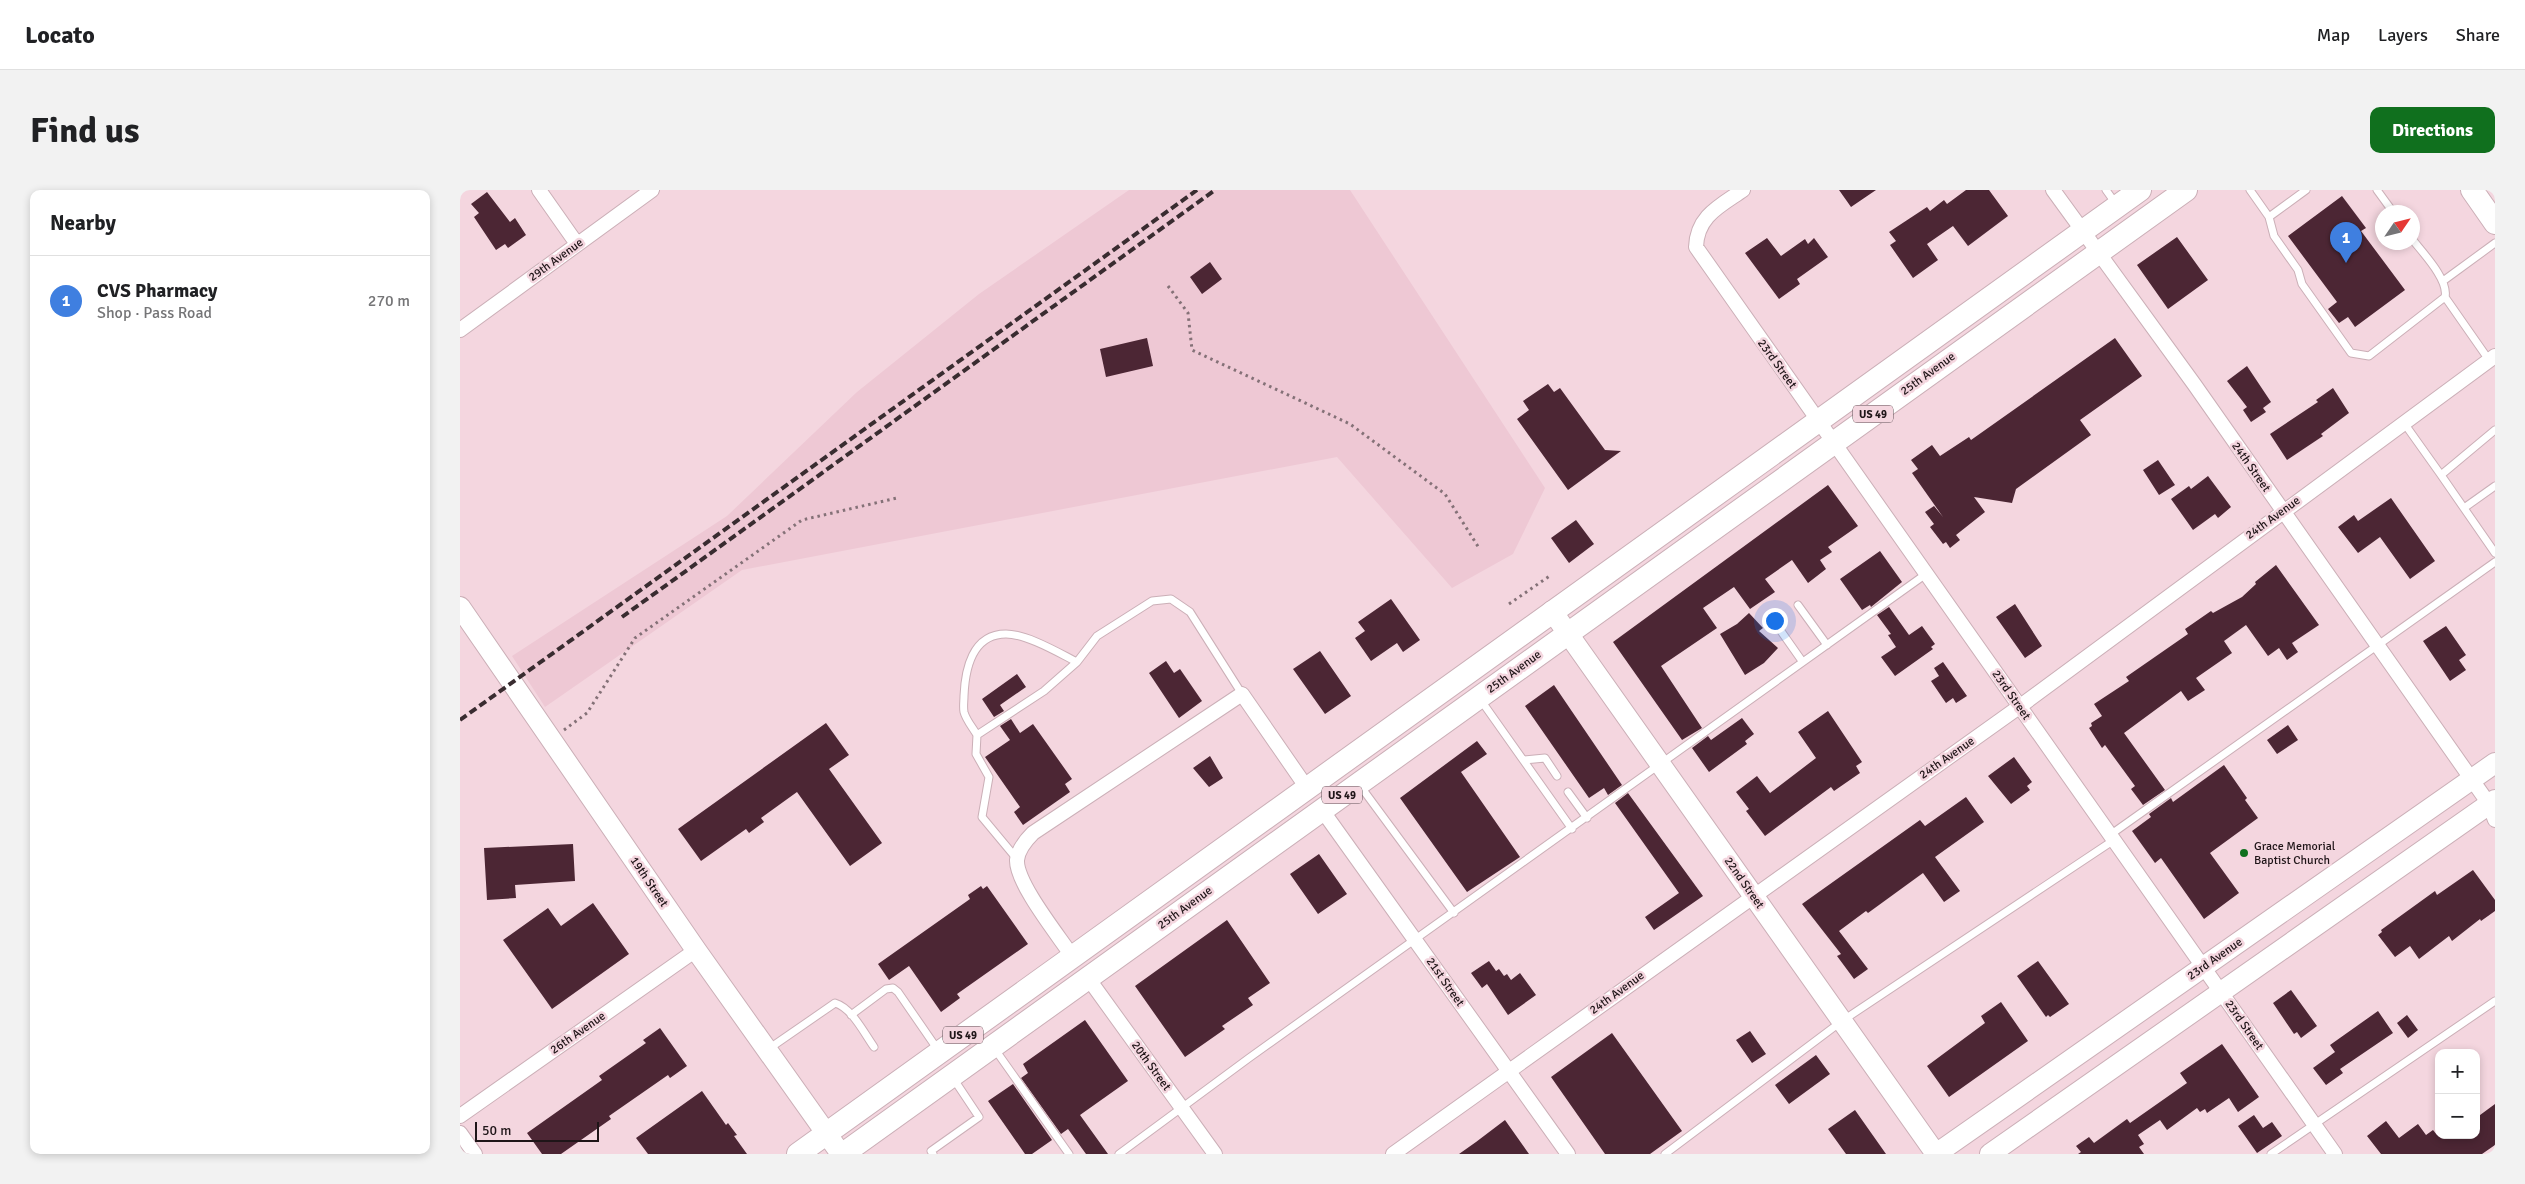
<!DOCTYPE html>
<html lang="en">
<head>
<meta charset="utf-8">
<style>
  :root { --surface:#fff; --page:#f2f2f2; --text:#202124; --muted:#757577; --line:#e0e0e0; --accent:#10701e }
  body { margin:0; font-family:Signika,sans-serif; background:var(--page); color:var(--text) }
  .controls { position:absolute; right:15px; bottom:15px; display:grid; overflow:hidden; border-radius:10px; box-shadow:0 2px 8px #0003 }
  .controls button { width:45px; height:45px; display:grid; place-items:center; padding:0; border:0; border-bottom:1px solid var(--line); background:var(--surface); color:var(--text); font:25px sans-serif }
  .compass { position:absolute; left:1915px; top:15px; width:45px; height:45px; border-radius:50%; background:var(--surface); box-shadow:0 2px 8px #0003; rotate:55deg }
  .scale { position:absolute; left:15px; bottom:12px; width:124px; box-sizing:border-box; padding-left:5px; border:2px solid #1f1518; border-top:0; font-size:14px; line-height:18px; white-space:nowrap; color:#1f1518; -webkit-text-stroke:4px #f4d6df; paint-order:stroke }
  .you { position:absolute; left:1314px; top:430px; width:18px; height:18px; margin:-12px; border:4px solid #fff; border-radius:50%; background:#1a73e8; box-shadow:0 0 0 8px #1a73e833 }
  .badge { display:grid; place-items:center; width:32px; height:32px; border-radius:50%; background:var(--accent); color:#fff; font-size:16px; font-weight:700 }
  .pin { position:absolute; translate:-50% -41px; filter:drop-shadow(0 1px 2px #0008) }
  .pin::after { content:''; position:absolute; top:26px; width:18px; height:15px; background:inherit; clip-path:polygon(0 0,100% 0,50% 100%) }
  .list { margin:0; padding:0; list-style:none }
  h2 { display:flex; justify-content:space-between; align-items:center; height:65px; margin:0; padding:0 20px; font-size:21px }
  h2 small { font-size:16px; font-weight:400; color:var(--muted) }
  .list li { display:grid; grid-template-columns:32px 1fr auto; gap:15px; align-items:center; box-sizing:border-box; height:90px; padding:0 20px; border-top:1px solid var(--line) }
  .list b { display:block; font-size:19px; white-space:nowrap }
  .list p { margin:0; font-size:16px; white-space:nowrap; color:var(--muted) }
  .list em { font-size:16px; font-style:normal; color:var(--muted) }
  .map { position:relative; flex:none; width:2035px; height:964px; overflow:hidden; border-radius:10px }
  header { display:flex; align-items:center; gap:30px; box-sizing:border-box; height:70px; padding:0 25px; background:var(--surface); border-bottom:1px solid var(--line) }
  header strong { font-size:24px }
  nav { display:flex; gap:28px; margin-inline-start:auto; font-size:18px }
  .intro { display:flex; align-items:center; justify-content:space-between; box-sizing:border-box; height:120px; padding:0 30px }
  h1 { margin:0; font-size:35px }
  .button { padding:12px 22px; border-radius:10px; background:var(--accent); color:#fff; font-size:18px; font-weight:700 }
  main { display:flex; gap:30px; padding:0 30px }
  aside { flex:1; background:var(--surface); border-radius:10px; box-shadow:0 2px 8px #0003 }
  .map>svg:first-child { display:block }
</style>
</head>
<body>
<header>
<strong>Locato</strong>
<nav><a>Map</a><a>Layers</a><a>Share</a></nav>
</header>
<div class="intro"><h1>Find us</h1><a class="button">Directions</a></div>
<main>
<aside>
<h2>Nearby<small></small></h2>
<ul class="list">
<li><span class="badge" style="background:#3f7fe0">1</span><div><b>CVS Pharmacy</b><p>Shop · Pass Road</p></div><em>270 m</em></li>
</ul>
</aside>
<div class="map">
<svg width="2035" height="964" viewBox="0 0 2035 964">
  <rect width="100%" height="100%" fill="#f4d6df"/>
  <path fill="#eec8d4" d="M669,0H890L1085,298L1053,364L992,398L877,267L282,380L85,517L52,466L267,326L397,202L519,104Z"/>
  <path fill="#4c2634" d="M1379,0H1416L1391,17Z
    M1506,0H1529L1548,26L1508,56L1493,36L1467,54L1478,70L1453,88L1430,55L1436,51L1429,42L1467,17L1470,21L1484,10L1487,14Z
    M27,2L50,32L55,28L66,45L48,58L45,54L36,60L14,27L19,23L11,14Z
    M1882,6L1906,38L1901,41L1945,100L1895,137L1888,127L1879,133L1868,119L1877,112L1828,46Z
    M1717,47L1748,90L1708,119L1677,75Z
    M1307,48L1321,66L1345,49L1348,54L1354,48L1368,67L1337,89L1340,94L1319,109L1285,63Z
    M750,72L762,89L742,104L730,87Z
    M687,148L693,176L646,187L640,159Z
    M1655,148L1682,186L1620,230L1631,245L1556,299L1552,313L1514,307L1525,322L1496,345L1500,350L1490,358L1486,352L1483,354L1470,337L1474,334L1465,322L1474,316L1483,327L1452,283L1458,279L1451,270L1472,255L1480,266L1509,247L1511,250Z
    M1787,176L1811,212L1803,218L1806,222L1791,232L1783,220L1787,217L1767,191Z
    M1088,194L1094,202L1100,198L1145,260L1161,261L1108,300L1057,229L1069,220L1063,211Z
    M1873,198L1889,223L1861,244L1863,246L1827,270L1810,244L1858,212L1856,210Z
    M1698,270L1715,295L1699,305L1683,280Z
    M1748,286L1771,317L1758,328L1755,324L1733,340L1711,309L1729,296L1731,299Z
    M1368,295L1398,336L1368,357L1372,362L1360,370L1366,379L1348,393L1332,370L1305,389L1315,402L1290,419L1274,397L1243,418L1257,438L1201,476L1242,538L1222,550L1153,452Z
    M1931,308L1975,371L1950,389L1920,347L1898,363L1878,337L1894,325L1898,331Z
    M1116,330L1134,354L1109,373L1091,348Z
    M1420,361L1442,392L1411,417L1410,415L1402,420L1380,389Z
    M1816,375L1859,435L1832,453L1838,462L1827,470L1819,458L1808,466L1786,435L1764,451L1772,463L1736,488L1745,500L1728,511L1721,501L1664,543L1705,600L1683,615L1671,599L1675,596L1645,555L1642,558L1629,538L1632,536L1631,533L1642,526L1634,514L1669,491L1666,487L1728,444L1725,439L1751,421L1753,423L1782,407L1796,394L1795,392Z
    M931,409L960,450L943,462L937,453L911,471L895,448L905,441L898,432Z
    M1555,414L1582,456L1565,468L1536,427Z
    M1429,417L1449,445L1462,436L1475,454L1471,457L1473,459L1435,486L1421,467L1436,457L1428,445L1431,444L1417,425Z
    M1289,423L1303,438L1299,441L1318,458L1304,473L1285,485L1260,444L1277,434Z
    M1986,436L2006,465L1999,470L2006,480L1990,491L1963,451Z
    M860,461L891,506L865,524L833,479Z
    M706,471L714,483L720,479L742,511L719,528L689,483Z
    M1483,472L1507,506L1496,513L1493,508L1486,513L1471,491L1479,486L1474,478Z
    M557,484L566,497L540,515L544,521L534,527L522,509Z
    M1094,495L1162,595L1148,605L1144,598L1129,608L1065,516Z
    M1368,521L1402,572L1396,576L1400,583L1374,601L1371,597L1305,646L1286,621L1289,619L1276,602L1297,586L1310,603L1356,568L1338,542Z
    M1282,528L1294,544L1285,551L1287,554L1249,582L1232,558L1248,546L1251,550Z
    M551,529L560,543L573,534L612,589L605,594L610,602L563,635L554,622L560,617L525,567L550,550L540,536Z
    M366,533L389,565L369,579L422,653L390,676L337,602L301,628L304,632L289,643L286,639L241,671L218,639Z
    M1828,535L1838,550L1817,564L1807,550Z
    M1017,551L1027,564L1001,582L1060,667L1007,702L940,608Z
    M750,566L763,588L749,597L733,578Z
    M1554,567L1572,592L1567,596L1570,600L1551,614L1528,586Z
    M1764,575L1787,608L1785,610L1798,628L1750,663L1779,703L1744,729L1701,668L1695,673L1672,641L1691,627L1689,624L1711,608L1713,612Z
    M1168,603L1243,706L1194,740L1185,727L1219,703L1155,613Z
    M1506,607L1524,632L1475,667L1500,701L1484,712L1463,683L1408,723L1406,721L1379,741L1408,779L1394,789L1377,766L1381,764L1342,714L1460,630L1465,636Z
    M113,654L115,691L55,695L56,708L27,710L24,658Z
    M859,664L887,704L858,724L830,684Z
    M2013,680L2035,710V721L2021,731L2020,729L1992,751L1989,746L1959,769L1950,756L1935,767L1918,745L1922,742L1921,740L1975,701L1977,705Z
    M521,696L523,699L527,696L568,754L497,804L500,808L481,822L449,776L429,790L418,774L510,709L508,705Z
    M133,713L169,764L92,819L43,750L88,718L101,736Z
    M767,730L810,793L788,808L793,815L762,836L765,839L725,867L675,796Z
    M1029,771L1036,781L1039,779L1044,786L1047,784L1051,790L1060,783L1076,805L1048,825L1027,794L1022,798L1011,783Z
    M1578,771L1609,814L1590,827L1588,825L1586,827L1557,786Z
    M1831,800L1857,836L1841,848L1837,842L1834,844L1813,813Z
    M1541,812L1568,851L1489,907L1467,876L1525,833L1521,826Z
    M1918,821L1933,843L1880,879L1883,883L1866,895L1853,878L1875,862L1870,855Z
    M1947,825L1958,840L1948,848L1937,833Z
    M625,830L668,891L620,925L648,964H626L608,939L601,944L561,888L568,883L563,874Z
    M200,838L227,876L210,888L208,885L149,926L151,929L101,964H82L67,943L142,890L139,886L186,853L183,850Z
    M1290,841L1306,864L1292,873L1276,850Z
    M1152,843L1222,941L1190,964H1145L1091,887Z
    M1762,854L1799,907L1778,922L1769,908L1747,923L1745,919L1740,922L1737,918L1707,940L1700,930L1678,945L1684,954L1679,957L1684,964H1618L1621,962L1616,956L1629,947L1634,953L1667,929L1670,933L1727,893L1720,883Z
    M1356,865L1370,884L1329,914L1315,895Z
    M553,894L592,950L572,964H565L528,911Z
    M242,901L266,935L268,933L277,945L274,946L287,964H188L176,948Z
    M2035,914V955L2022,964H1921L1907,946L1926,931L1939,948L1958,934L1966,945L1973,940L1977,945H2016V928Z
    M1395,920L1426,964H1386L1368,939Z
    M1794,925L1803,938L1812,932L1822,946L1797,963L1778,936Z
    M1045,930L1069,964H999L1016,952Z"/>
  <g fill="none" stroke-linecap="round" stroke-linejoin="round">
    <defs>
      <path id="lane" d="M1646,0L1656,14
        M1790,0L1809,27L1814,46L1838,80L1842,94L1891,163L1909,166L1985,107
        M1917,0L1933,22
        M1809,27L1846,0
        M1952,49C1963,63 1989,90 1985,107L2029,170
        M1983,91L2035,53
        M1944,233L1981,285L2035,240
        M1981,285L2035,363
        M2004,318L2035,296
        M1338,415L1367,455
        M1316,434L1342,471
        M1020,509L1112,639
        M517,545C513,538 506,530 504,522C503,517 504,511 504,506C505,480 512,444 546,444C567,444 599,463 617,472
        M1064,570L1085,568L1097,586
        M901,597L994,723
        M1108,602L1127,628
        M1650,645L2035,372
        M557,669L522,627L529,587L516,564L517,545L584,501L617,472L637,446L692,411L711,409L730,422L782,504
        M391,825L426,799L433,798L438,802L478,860
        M534,858L609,964
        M307,860L375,813C392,818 404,843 414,857
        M473,964L471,961L519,927L493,888
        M659,964L789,868L1466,384
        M1205,964L1382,831L1654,650
        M1811,964L2035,811"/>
      <path id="street" d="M79,0L117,54
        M1283,0C1260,16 1237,26 1236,57L1875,964
        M1593,0L1734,194L2029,614L2035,630
        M0,140L192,0
        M862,620L1108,964
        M612,766C598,745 556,693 557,670C558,660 566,650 573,643L782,504L847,598
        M628,788L755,964
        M0,926L236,760
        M0,943L15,964
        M933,964L1559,517L2035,166"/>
      <path id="secondary" d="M0,417L236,760L381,964
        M1092,421L1476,964
        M1476,964L2035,573
        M1530,964L2035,610"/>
      <path id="primary" d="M2012,0L2035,33
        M338,964L1680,0
        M383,964L1726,0"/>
    </defs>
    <use href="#lane" stroke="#cbafb7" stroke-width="9"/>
    <use href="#street" stroke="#cbafb7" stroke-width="16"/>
    <use href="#secondary" stroke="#cbafb7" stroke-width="22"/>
    <use href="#primary" stroke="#cbafb7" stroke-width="24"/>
    <path stroke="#847177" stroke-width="3" stroke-dasharray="2.5 4" stroke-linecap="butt" d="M708,96L728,123L732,160L890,234L985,304L1019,358
      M1049,414L1091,385
      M104,540L127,523L175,448L342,330L437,308"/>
    <use href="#lane" stroke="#fff" stroke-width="7"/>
    <use href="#street" stroke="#fff" stroke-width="14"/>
    <use href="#secondary" stroke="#fff" stroke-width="20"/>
    <use href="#primary" stroke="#fff" stroke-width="22"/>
    <path stroke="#392c30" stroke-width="4" stroke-dasharray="8 4" stroke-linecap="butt" d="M162,427L755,0
      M0,530L737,0"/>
  </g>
  <circle fill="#10701e" stroke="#f4d6df" stroke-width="2" cx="1784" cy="663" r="5"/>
  <g text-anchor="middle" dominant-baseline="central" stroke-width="5" stroke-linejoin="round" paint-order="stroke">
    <g fill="#f4d6df" stroke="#5f4f54" stroke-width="1">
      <rect x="1393" y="215.5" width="40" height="17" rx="4"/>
      <rect x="862" y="596.5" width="40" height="17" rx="4"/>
      <rect x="483" y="836.5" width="40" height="17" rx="4"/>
    </g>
    <g font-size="11" font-weight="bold" fill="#1f1518">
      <text x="1413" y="224">US 49</text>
      <text x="882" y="605">US 49</text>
      <text x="503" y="845">US 49</text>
    </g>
    <g font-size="12" fill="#1f1518" stroke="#f4d6df">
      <text transform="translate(96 70) rotate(-36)">29th Avenue</text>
      <text transform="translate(1317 174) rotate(54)">23rd Street</text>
      <text transform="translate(1468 184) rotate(-36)">25th Avenue</text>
      <text transform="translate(1791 277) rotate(55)">24th Street</text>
      <text transform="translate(1813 328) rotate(-36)">24th Avenue</text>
      <text transform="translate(1054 482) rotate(-36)">25th Avenue</text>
      <text transform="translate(1551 505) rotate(55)">23rd Street</text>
      <text transform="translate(1487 568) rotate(-35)">24th Avenue</text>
      <text transform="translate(189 692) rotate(56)">19th Street</text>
      <text transform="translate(1284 693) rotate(55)">22nd Street</text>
      <text transform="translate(725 718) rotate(-36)">25th Avenue</text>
      <text transform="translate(1755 769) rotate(-35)">23rd Avenue</text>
      <text transform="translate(985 792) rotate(55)">21st Street</text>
      <text transform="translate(1157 803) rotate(-36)">24th Avenue</text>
      <text transform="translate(1784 835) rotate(55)">23rd Street</text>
      <text transform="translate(118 843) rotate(-35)">26th Avenue</text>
      <text transform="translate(691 876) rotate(54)">20th Street</text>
    </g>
    <g font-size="12" fill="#1f1518" stroke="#f4d6df" text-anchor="start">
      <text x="1794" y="656">Grace Memorial<tspan x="1794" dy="14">Baptist Church</tspan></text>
    </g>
  </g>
</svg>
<div class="controls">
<button>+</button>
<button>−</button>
</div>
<svg class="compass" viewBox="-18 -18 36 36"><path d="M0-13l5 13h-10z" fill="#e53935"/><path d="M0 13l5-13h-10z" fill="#757577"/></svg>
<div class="scale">50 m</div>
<div class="you"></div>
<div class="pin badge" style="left:1886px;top:73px;background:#3f7fe0">1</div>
</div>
</main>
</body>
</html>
